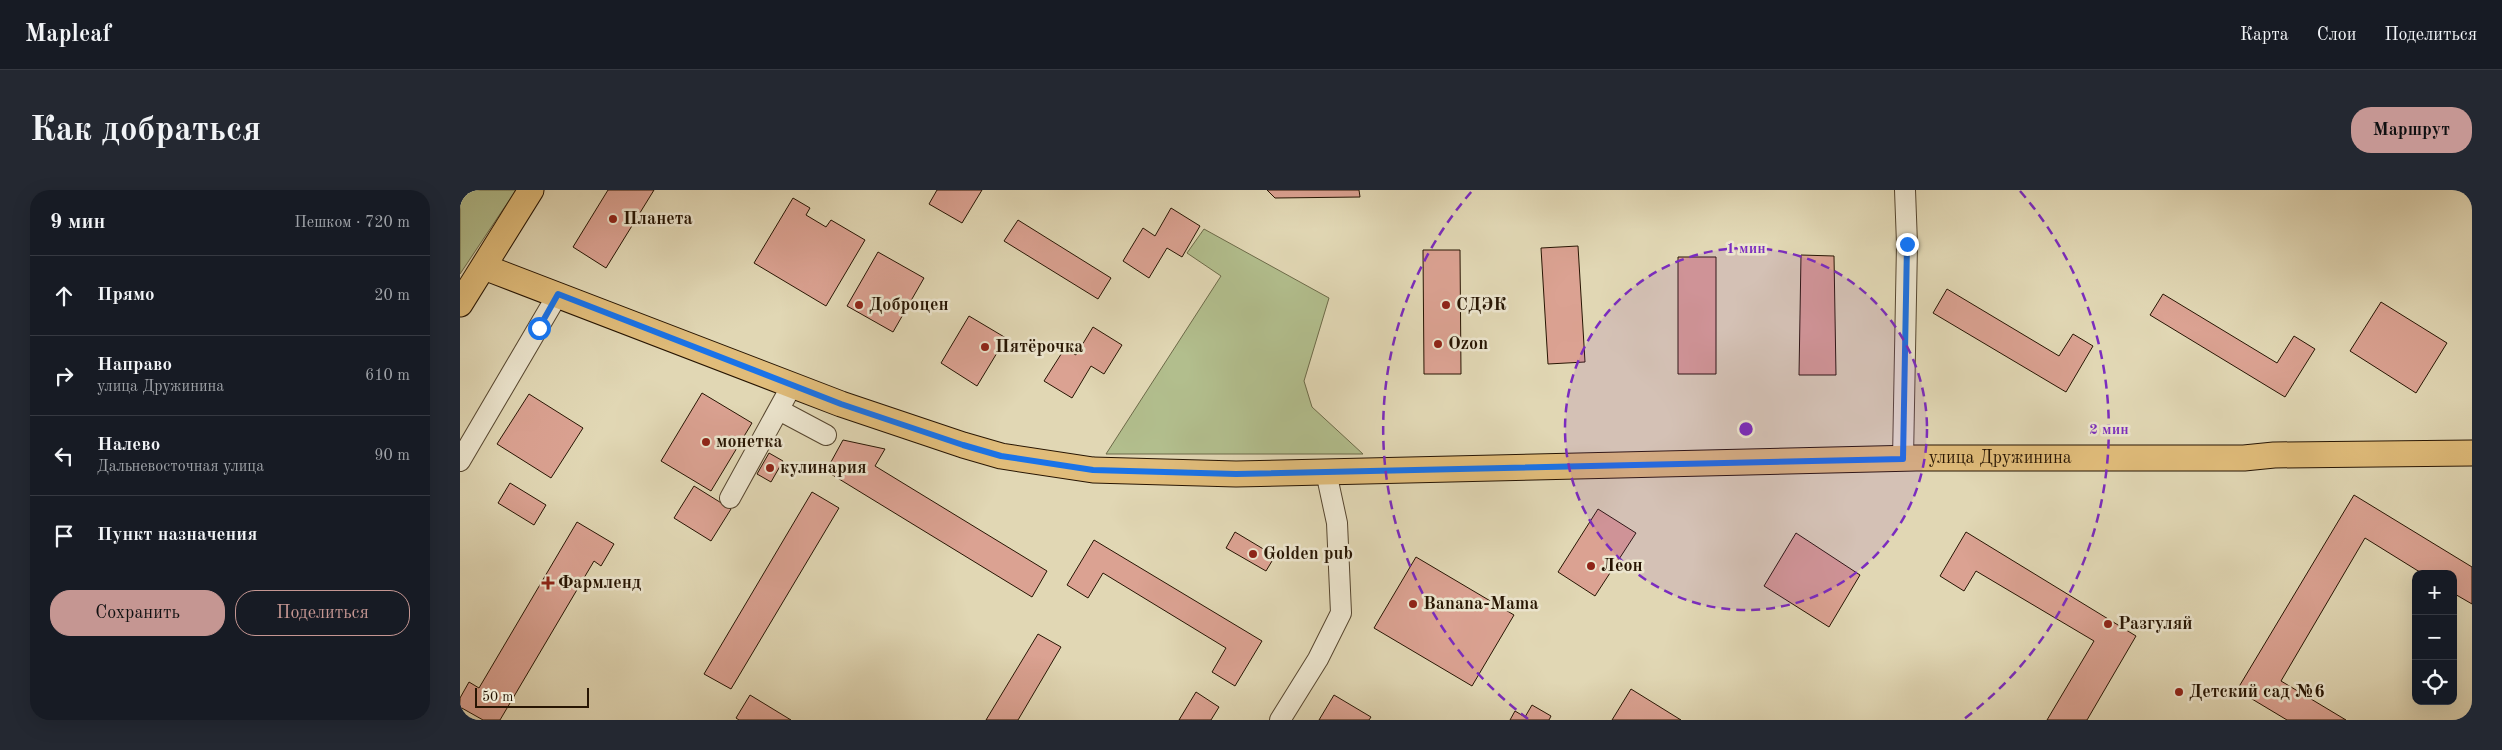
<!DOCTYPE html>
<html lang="ru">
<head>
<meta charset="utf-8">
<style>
  :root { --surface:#171b24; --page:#242831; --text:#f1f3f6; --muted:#9ea1a6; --line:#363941; --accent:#c59692 }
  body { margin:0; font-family:"Old Standard TT",serif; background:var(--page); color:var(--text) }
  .controls { position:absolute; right:15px; bottom:15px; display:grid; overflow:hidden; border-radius:10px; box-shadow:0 5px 20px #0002 }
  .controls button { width:45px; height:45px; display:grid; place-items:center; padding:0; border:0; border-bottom:1px solid var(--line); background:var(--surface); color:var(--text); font:25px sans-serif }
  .scale { position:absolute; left:15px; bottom:12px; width:114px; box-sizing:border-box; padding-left:5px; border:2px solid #271503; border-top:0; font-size:14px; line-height:18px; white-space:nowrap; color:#271503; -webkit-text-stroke:4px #ece5ce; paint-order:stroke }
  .stop { position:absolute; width:15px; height:15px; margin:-11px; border:4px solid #1a73e8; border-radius:50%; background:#fff }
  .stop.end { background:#1a73e8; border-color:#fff; box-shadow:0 1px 5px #0008 }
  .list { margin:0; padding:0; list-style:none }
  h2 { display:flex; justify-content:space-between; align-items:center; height:65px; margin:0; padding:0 20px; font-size:21px }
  h2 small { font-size:16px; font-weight:400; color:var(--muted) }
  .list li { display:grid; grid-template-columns:32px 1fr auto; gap:15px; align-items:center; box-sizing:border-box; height:80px; padding:0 20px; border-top:1px solid var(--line) }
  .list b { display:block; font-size:19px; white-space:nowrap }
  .list p { margin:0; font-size:16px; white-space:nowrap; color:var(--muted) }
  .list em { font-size:16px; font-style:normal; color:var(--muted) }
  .actions { display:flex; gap:10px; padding:15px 20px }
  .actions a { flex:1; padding:11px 0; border:1px solid var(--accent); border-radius:20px; text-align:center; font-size:18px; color:var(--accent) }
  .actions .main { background:var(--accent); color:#111 }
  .icon { flex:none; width:28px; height:28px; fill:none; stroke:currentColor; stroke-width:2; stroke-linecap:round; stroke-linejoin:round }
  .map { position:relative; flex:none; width:2012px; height:530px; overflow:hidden; border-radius:20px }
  header { display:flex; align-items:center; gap:30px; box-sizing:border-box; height:70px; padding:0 25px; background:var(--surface); border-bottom:1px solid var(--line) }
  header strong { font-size:24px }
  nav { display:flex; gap:28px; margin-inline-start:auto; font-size:18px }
  .intro { display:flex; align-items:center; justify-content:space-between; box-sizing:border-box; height:120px; padding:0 30px }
  h1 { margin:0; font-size:35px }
  .button { padding:12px 22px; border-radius:20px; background:var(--accent); color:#111; font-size:18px; font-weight:700 }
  main { display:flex; gap:30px; padding:0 30px }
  aside { flex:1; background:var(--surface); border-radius:20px; box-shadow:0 5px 20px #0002 }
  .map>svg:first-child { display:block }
</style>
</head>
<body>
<header>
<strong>Mapleaf</strong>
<nav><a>Карта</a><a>Слои</a><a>Поделиться</a></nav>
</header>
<div class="intro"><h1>Как добраться</h1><a class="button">Маршрут</a></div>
<main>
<aside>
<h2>9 мин<small>Пешком · 720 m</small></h2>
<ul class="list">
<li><svg class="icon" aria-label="ahead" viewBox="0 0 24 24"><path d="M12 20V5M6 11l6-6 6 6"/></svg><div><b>Прямо</b></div><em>20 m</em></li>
<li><svg class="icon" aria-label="right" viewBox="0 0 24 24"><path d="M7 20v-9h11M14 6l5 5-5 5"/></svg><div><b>Направо</b><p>улица Дружинина</p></div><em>610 m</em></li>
<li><svg class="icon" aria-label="left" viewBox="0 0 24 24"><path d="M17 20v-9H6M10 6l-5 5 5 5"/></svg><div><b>Налево</b><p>Дальневосточная улица</p></div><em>90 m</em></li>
<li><svg class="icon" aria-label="arrive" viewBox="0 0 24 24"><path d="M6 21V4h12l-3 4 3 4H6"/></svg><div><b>Пункт назначения</b></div></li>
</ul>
<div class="actions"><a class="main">Сохранить</a><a>Поделиться</a></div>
</aside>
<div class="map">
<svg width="2012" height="530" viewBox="0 0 2012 530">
  <rect width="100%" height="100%" fill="#e1d7b4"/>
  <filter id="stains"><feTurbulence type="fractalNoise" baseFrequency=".004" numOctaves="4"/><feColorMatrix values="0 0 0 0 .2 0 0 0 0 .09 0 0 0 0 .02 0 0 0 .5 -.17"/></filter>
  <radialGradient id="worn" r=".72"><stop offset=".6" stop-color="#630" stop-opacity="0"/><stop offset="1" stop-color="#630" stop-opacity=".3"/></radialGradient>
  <path fill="#b2be8d" stroke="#6c6a48" d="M0,0H56L0,84Z
    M744,39L869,108L844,191L852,217L903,264H646L761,86L727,63Z"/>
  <path fill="#dba292" stroke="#271503" d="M148,0H194L146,78L113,57Z
    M477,0H522L502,33L469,14Z
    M807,0H899L900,7L815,8Z
    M333,8L350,18L346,25L366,37L371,30L405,50L366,116L294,73Z
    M711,18L740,36L722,67L707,58L689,88L663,71L683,38L695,46Z
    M558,30L651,88L638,109L544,51Z
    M1118,56L1125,172L1088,174L1081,58Z
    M963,60H1000L1001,184H964Z
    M418,62L464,88L433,142L387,116Z
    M1341,65L1374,66L1376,185H1339Z
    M1218,67H1256V184H1218Z
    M1487,99L1599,166L1613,144L1633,156L1606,202L1473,123Z
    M1703,104L1817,173L1834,146L1855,159L1825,207L1690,125Z
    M1921,112L1987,153L1956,203L1890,161Z
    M509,126L546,148L517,196L481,173Z
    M633,137L662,155L644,184L631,176L612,208L584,191L605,158L616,165Z
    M242,203L292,233L251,301L201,271Z
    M69,204L123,238L91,288L37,254Z
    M383,250L425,259L415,276L587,381L572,407L366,281Z
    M309,263L323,271L311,292L297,284Z
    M50,293L86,315L74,335L38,313Z
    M234,296L271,319L251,351L214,328Z
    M352,302L379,318L271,499L244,484Z
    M1894,305L2012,377V414L1993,403V384H1963L1905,348L1821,491L1886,530H1827L1777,500Z
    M1138,319L1176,343L1135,406L1098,382Z
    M117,332L154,354L141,376L134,371L40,530H23L0,517V508L9,492L19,498Z
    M775,342L815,366L806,381L766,358Z
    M1506,342L1676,446L1627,530H1587L1634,451L1516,381L1504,401L1480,386Z
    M1336,343L1400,385L1369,437L1304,396Z
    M634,350L802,451L775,496L752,482L766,458L643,383L628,408L607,395Z
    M956,367L1054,425L1012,496L914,438Z
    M578,444L601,457L558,530H526Z
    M1171,499L1221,530H1152Z
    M736,502L759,517L751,530H719Z
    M290,505L331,530H279L276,528Z
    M874,505L911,527L909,530H859Z
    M1072,515L1091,526L1089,530H1050L1055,521L1065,527Z"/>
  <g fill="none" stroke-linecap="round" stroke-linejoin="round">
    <defs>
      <path id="minor" d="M319,220L366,245
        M1443,269L1447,54L1445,0
        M0,271L98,104
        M270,308L332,195
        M820,530L858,469L881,423L877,333L866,282"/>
      <g id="major">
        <path id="s1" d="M24,77L381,214L503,255L541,266L633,280L776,284L1456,268H1784L1814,265L2012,263"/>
        <path d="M0,114L71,0"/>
      </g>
    </defs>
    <use href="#minor" stroke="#56462f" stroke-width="22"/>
    <use href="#major" stroke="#271503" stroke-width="27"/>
    <use href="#minor" stroke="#ece5ce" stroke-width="20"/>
    <use href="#major" stroke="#e0bc7a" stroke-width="25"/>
  </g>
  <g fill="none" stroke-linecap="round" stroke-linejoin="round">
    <path stroke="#1a73e8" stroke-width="6" d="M79,138L98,104L381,214L503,255L541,266L633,280L776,284L1443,269L1447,54"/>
  </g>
  <circle cx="1286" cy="239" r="181" fill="#7b2cbf" fill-opacity=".12"/>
  <g fill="none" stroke="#7b2cbf" stroke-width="2.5" stroke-dasharray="9 6">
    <circle cx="1286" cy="239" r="181"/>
    <path d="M1068 529A363 363 0 0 1 1012 1M1560 1A363 363 0 0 1 1504 529"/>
  </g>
  <g fill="#8f2418" stroke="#ece5ce" stroke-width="2">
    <circle cx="153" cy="29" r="5"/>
    <circle cx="399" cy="115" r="5"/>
    <circle cx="986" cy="115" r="5"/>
    <circle cx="978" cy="154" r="5"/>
    <circle cx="525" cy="157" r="5"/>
    <circle cx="246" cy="252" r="5"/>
    <circle cx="310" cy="278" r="5"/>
    <circle cx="793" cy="364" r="5"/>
    <circle cx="1131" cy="376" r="5"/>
    <path d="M85.5 385.5h5v5h5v5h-5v5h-5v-5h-5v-5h5z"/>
    <circle cx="953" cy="414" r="5"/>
    <circle cx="1648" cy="434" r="5"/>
    <circle cx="1719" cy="502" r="5"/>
  </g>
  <g text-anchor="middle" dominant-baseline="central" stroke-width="5" stroke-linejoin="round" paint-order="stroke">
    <g font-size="18" font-weight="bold" fill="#271503" stroke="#ece5ce" text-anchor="start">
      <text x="163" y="29">Планета</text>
      <text x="409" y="115">Доброцен</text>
      <text x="996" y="115">СДЭК</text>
      <text x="988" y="154">Ozon</text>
      <text x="535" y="157">Пятёрочка</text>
      <text x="256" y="252">монетка</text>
      <text x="320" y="278">кулинария</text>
      <text x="803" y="364">Golden pub</text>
      <text x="1141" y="376">Леон</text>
      <text x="98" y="393">Фармленд</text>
      <text x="963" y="414">Banana-Mama</text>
      <text x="1658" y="434">Разгуляй</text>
      <text x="1729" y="502">Детский сад №6</text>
    </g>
    <g font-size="18" fill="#271503" stroke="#ece5ce">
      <text stroke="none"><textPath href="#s1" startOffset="1551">улица Дружинина</textPath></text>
    </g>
  </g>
  <circle cx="1286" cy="239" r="8" fill="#7b2cbf" stroke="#ece5ce" stroke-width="2.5"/>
  <g font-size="15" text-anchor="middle" font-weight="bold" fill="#7b2cbf" stroke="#ece5ce" stroke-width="5" stroke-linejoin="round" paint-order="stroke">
    <text x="1286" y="63">1 мин</text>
    <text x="1649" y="244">2 мин</text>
  </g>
  <rect width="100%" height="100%" filter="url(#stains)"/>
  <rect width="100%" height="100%" fill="url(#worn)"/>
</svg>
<div class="controls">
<button>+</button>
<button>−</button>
<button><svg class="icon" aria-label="locate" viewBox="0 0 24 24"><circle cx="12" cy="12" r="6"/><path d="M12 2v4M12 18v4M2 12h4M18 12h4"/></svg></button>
</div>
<div class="scale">50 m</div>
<div class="stop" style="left:79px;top:138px"></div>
<div class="stop end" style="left:1447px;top:54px"></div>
</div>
</main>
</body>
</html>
